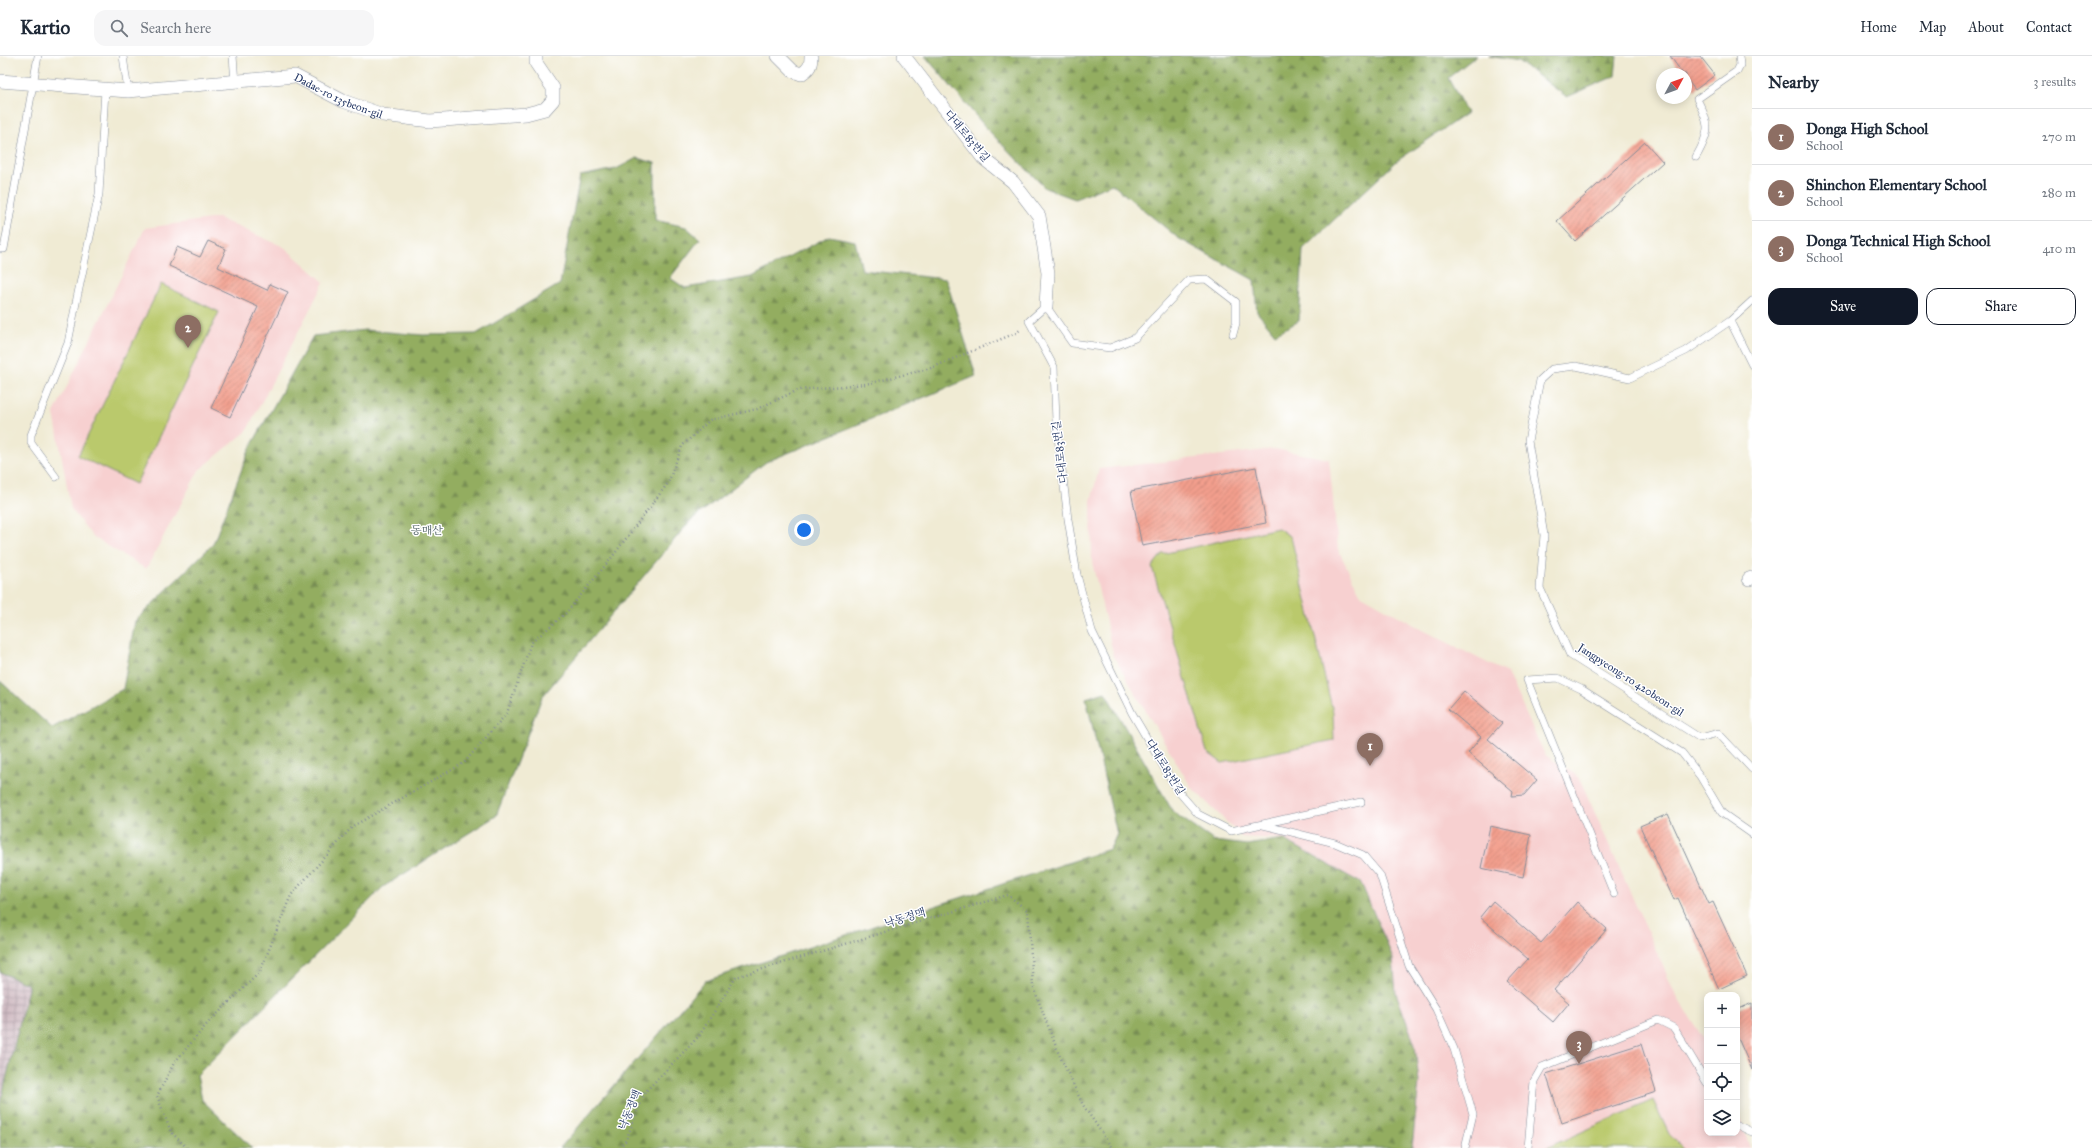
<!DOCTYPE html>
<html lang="en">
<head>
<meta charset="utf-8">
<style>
  :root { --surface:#fff; --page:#f6f6f7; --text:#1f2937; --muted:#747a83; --line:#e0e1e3; --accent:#111827 }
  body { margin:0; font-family:"IM FELL Great Primer","Noto Serif KR",serif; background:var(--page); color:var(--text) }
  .controls { position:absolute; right:12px; bottom:12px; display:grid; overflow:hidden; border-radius:8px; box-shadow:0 2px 10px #0003 }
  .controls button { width:36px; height:36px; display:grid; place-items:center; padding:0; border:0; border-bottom:1px solid var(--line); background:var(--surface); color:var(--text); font:20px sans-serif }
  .compass { position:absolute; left:1656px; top:12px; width:36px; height:36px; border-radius:50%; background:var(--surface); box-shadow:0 2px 10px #0003; rotate:49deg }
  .you { position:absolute; left:804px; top:474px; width:14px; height:14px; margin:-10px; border:3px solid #fff; border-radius:50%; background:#1a73e8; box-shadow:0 0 0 6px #1a73e833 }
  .badge { display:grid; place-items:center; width:26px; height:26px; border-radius:50%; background:var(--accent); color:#fff; font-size:13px; font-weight:700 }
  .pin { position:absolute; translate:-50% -33px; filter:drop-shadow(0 1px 2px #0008) }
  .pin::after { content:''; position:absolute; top:21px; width:14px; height:12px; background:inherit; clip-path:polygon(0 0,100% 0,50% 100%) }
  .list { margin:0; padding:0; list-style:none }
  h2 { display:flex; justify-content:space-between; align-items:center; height:52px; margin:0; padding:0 16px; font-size:17px }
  h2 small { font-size:13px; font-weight:400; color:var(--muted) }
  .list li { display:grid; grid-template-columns:26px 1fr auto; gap:12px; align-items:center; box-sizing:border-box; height:56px; padding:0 16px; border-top:1px solid var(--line) }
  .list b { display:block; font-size:15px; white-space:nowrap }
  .list p { margin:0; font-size:13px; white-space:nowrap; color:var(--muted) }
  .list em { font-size:13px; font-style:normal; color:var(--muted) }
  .actions { display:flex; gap:8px; padding:12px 16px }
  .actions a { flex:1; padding:9px 0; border:1px solid var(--accent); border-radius:12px; text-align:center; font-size:14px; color:var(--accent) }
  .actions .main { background:var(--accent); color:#fff }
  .icon { flex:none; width:22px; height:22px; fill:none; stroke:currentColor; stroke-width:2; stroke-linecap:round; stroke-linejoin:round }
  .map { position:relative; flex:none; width:1752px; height:1092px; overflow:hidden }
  header { display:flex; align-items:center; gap:24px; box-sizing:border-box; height:56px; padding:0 20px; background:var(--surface); border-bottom:1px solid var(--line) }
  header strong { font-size:19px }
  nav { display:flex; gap:22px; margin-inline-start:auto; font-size:14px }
  .search { width:280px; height:36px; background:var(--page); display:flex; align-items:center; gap:10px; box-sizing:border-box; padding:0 14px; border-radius:12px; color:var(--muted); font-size:15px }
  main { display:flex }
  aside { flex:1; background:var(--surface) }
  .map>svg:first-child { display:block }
</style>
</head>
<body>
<header>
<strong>Kartio</strong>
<div class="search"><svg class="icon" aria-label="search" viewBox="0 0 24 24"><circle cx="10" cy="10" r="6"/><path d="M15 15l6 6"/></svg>Search here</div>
<nav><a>Home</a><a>Map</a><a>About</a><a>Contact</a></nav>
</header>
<main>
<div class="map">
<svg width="1752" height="1092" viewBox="0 0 1752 1092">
  <defs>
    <pattern id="industrial-grid" width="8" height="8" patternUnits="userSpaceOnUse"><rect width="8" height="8" fill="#d2bec5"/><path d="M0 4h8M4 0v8" fill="none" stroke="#aa9ba3"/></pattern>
    <pattern id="forest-firs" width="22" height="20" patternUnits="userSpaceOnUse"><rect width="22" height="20" fill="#93ad60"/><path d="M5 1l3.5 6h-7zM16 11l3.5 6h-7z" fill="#778d52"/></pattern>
    <pattern id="building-hatch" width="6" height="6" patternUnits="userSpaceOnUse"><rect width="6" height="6" fill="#f39f8d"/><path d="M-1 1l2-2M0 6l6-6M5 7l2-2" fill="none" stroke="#c48276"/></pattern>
  </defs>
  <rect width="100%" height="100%" fill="#fff"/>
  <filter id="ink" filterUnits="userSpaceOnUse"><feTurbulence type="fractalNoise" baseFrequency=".025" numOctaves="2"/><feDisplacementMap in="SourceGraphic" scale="8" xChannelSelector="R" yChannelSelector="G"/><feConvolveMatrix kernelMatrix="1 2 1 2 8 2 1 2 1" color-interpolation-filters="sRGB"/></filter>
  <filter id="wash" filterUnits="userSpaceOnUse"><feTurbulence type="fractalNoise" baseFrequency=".012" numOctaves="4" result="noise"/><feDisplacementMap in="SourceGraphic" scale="16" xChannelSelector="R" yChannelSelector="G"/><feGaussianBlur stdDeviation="0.9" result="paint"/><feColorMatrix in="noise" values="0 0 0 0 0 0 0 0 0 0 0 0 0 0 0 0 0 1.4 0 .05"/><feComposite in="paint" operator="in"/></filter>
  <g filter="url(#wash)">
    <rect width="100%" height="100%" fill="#f0ebd4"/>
    <path fill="#f7d0d0" d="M218,162L284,191L324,226L246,376L199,414L146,513L93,481L71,453L54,357L145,172Z
      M1275,393L1329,403L1338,493L1360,538L1423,574L1507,617L1545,699L1579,721L1674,935L1707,989V1077H1737V1053L1750,1092H1412L1419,1027L1415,989L1396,937L1393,902L1361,827L1283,783L1242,781L1191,731L1114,601L1092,506L1091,445L1099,413Z"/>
    <path fill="url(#industrial-grid)" d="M0,916L29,929L0,1048Z"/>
    <path fill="url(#forest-firs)" stroke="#576e5f" d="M925,0H1476L1448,22L1467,57L1397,105L1303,193L1299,265L1275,278L1257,256L1254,224L1178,182L1112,128L1075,143L1045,132L988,74Z
      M1489,0H1617L1615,20L1567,41L1518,5Z
      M637,102L655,107V164L686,171L700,183L670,222L685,232L752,221L829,180L855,185L862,214L946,223L976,320L766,406L691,464L542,641L496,760L383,831L197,1019L202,1044L252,1092H0V1048L29,929L0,916V625L52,672L123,633L135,565L213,488L250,392L313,280L365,274L423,279L476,278L560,228L580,120L616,113Z
      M1105,636L1173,756L1214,785L1247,789L1283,783L1361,827L1393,902L1396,937L1415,989L1419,1027L1412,1092H560L705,925L1110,793L1117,778L1086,642Z"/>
    <path fill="#bac96c" stroke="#6a7c65" d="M161,228L219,256L136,428L78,400Z
      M1278,472L1291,481L1333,656L1334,684L1222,707L1207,696L1152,511L1162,498Z
      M1653,1044L1669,1078L1683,1092H1546Z"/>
    <g id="blocks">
      <path fill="url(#building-hatch)" d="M1670,0H1700L1715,19L1695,34L1686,22V18H1683Z
        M1645,86L1663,106L1575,185L1557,165Z
        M208,185L226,193L218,211L267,234L270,228L288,236L230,361L211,352L258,251L169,210L177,191L200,201Z
        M1256,411L1266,467L1142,490L1131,435Z
        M1464,635L1502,667L1488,683L1537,724L1524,739L1512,740L1513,735L1468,697L1481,681L1448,653Z
        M1668,758L1709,848L1713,846L1747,920L1719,933L1678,842L1674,844L1640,770Z
        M1490,770L1531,779L1523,821L1481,812Z
        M1493,845L1541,887L1577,846L1607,873L1554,934L1569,947L1553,966L1507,926L1528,903L1480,861Z
        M1752,947V1014L1737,980V954Z
        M1641,988L1656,1036L1562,1067L1546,1018Z"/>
    </g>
  </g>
  <g filter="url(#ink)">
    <use href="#blocks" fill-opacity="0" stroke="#868d99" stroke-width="1"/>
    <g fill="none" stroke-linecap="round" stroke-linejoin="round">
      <defs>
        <path id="lane" d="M123,0L128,35
          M233,0L235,27
          M1696,101C1711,75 1710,69 1697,43L1737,15L1740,9L1739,0
          M0,193H4L38,0
          M1752,245L1730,265L1686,295L1630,322L1576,310L1552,313L1540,324L1528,385L1544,479L1540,532L1570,599L1700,682L1718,677L1752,713
          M1730,265L1752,309
          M1233,278L1236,267V246L1206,223L1189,224L1135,282L1110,292L1072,287L1046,250L1029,265L1054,311L1056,365L1068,463L1077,519L1092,575L1132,657L1178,735L1198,758L1231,775L1361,746
          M56,421L31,387V379L68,287L77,242L99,138L105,34
          M1263,769L1335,787L1363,799L1380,819L1409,910L1436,953L1454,993L1473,1058L1465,1092
          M1614,838L1527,624L1558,622L1581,633L1682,697L1700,720L1722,757L1752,778
          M1737,1069L1752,1076
          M1528,1092L1534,1025L1542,1011L1658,964L1674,972L1707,1027"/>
        <g id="street">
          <path d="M778,0L793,15L801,18C809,13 811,10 811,0"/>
          <path d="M904,0L983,102L1013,126L1039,160L1048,217L1046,250"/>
          <path id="s1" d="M0,25L128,35L295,20L343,45L383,59L430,65L526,58L545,53L553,44V32L536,7V0"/>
          <path d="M1749,523L1752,522"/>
        </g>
      </defs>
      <use href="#lane" stroke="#868d99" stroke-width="8"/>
      <use href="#street" stroke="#868d99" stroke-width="14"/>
      <path stroke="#868d99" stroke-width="2.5" stroke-dasharray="1 3" stroke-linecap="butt" d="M187,1092L171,1076L157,1040L174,1007L207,968L260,916L291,839L353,770L464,707L507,657L531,587L566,557L609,505L668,427L682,390L710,364L757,353L798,334L866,328L931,312L1016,277L1021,273
        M620,1092L626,1084L645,1036L699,980L736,921L1008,839L1028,855L1033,930L1058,996L1083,1049L1112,1092"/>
      <use href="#lane" stroke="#fff" stroke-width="7"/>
      <use href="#street" stroke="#fff" stroke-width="13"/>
    </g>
  </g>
  <g text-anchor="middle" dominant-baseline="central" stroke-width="3" stroke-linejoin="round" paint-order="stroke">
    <g font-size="11" fill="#1b2f5e" stroke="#fff">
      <text stroke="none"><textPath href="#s1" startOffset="344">Dadae-ro 135beon-gil</textPath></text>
      <text transform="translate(967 80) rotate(50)">다대로83번길</text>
      <text transform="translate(1060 396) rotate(-97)">다대로83번길</text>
      <text transform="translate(1631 624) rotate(33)">Jangpyeong-ro 420beon-gil</text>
      <text transform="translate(1165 711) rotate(58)">다대로83번길</text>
      <text transform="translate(905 862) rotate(-17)">낙동정맥</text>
      <text transform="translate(630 1054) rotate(-67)">낙동정맥</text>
    </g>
    <g font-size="11" fill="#4b5d62" stroke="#fff">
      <text x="427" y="474">동매산</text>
    </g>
  </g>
</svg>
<div class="controls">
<button>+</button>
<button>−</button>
<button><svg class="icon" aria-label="locate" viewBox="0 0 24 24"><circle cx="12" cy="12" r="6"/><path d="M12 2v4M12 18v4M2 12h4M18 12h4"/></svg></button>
<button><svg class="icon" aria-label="layers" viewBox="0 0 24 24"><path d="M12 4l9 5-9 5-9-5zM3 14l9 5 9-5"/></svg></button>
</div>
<svg class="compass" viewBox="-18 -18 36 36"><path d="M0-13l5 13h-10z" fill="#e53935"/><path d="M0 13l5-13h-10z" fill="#747a83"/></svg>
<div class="you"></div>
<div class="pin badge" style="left:1370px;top:710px;background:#8d6e63">1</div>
<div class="pin badge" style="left:188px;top:292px;background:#8d6e63">2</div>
<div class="pin badge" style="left:1579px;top:1008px;background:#8d6e63">3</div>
</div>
<aside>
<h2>Nearby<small>3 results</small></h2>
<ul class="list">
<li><span class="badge" style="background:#8d6e63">1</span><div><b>Donga High School</b><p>School</p></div><em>270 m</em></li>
<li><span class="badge" style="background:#8d6e63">2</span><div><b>Shinchon Elementary School</b><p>School</p></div><em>280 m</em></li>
<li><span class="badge" style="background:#8d6e63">3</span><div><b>Donga Technical High School</b><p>School</p></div><em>410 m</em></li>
</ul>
<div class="actions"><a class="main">Save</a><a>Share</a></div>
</aside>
</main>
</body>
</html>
